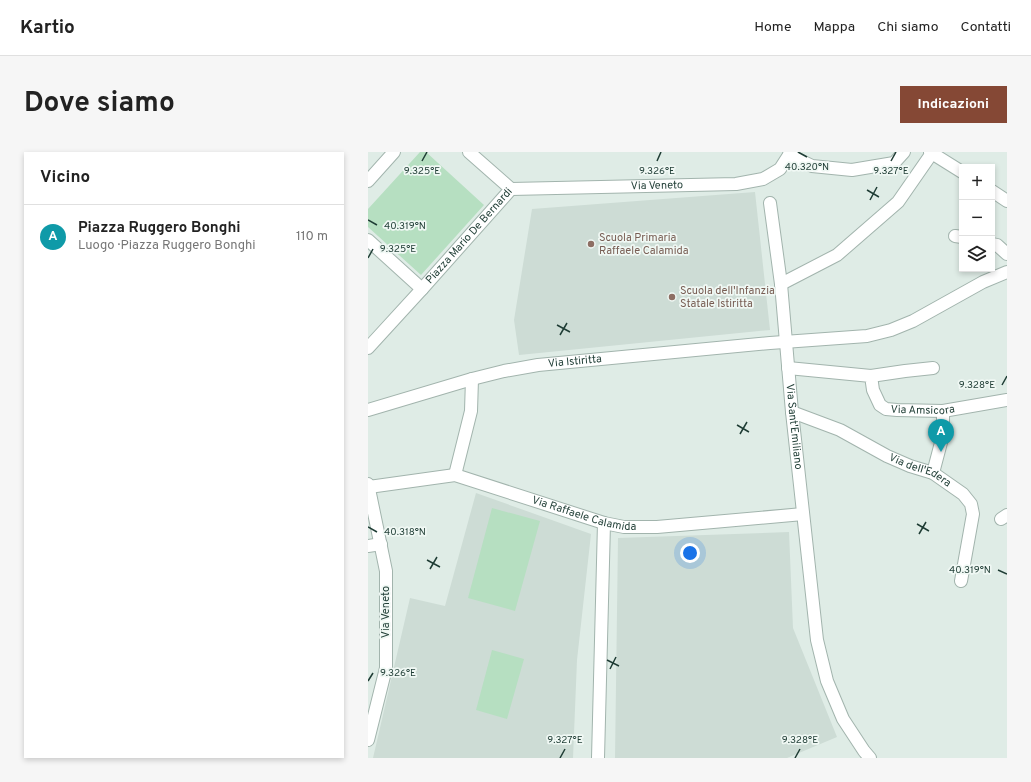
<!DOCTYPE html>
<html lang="it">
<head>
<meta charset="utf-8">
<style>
  :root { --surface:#fff; --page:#f6f6f6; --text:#222; --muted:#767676; --line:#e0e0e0; --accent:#854835 }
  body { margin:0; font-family:Overpass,sans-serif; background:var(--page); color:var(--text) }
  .controls { position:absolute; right:12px; top:12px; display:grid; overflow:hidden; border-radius:0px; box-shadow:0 2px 6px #0003 }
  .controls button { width:36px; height:36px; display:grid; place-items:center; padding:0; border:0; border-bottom:1px solid var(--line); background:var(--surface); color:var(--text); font:20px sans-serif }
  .you { position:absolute; left:322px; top:401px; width:14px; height:14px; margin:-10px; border:3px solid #fff; border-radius:50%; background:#1a73e8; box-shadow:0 0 0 6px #1a73e833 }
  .badge { display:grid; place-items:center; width:26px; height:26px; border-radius:50%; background:var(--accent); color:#fff; font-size:13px; font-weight:700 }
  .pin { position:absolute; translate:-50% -33px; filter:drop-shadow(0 1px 2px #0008) }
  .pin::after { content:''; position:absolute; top:21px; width:14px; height:12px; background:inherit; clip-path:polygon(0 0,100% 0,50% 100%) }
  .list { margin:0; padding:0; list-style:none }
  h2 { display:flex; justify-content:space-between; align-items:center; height:52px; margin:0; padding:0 16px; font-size:17px }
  h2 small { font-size:13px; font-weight:400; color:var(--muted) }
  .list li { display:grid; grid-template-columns:26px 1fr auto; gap:12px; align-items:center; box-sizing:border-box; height:64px; padding:0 16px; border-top:1px solid var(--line) }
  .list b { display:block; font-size:15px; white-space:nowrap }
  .list p { margin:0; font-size:13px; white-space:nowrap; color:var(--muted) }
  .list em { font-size:13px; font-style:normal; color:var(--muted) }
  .icon { flex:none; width:22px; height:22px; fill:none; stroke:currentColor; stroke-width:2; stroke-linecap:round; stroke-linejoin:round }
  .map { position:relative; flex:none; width:639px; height:606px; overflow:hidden; border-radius:0px }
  header { display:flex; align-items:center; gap:24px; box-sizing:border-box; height:56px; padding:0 20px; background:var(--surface); border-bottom:1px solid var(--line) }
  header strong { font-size:19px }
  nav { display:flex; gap:22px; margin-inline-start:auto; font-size:14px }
  .intro { display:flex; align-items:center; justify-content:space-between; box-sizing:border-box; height:96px; padding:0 24px }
  h1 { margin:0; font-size:28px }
  .button { padding:10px 18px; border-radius:0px; background:var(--accent); color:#fff; font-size:14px; font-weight:700 }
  main { display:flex; gap:24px; padding:0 24px }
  aside { flex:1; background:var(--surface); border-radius:0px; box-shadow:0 2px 6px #0003 }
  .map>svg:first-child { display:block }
</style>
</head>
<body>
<header>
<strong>Kartio</strong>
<nav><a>Home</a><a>Mappa</a><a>Chi siamo</a><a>Contatti</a></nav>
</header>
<div class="intro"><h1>Dove siamo</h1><a class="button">Indicazioni</a></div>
<main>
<aside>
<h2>Vicino<small></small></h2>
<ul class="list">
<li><span class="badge" style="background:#0f9aa8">A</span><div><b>Piazza Ruggero Bonghi</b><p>Luogo · Piazza Ruggero Bonghi</p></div><em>110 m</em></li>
</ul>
</aside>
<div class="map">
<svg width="639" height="606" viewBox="0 0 639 606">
  <rect width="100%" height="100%" fill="#dfece6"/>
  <path fill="#cddcd5" d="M387,40L402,178L151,203L146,168L164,57Z
    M108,341L223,382L209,508L205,606H5L42,446L77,454Z
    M421,380L425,476L469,585L419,606H247L250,386Z"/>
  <path fill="#b6dfc1" d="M52,0H58L116,53L53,123L0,75V57Z
    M124,356L172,369L147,459L100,446Z
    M124,498L156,507L139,567L108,558Z"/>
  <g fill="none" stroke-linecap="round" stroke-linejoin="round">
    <defs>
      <path id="pedestrian" d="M421,3L444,14L484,18L526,11L536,0"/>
      <g id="minor">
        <path d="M0,29L26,0"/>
        <path id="s1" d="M143,37L368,32L395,27L412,17L423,0"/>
        <path id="s2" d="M402,51L413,132L424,260L449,488L459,529L475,567L496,599L502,606"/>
        <path d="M587,84L594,85"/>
        <path id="s3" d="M0,88L54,137L143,37L101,0"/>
        <path d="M624,92L629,93L639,102"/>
        <path d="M413,132L469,103L530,50L564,1"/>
        <path d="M0,196L54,137"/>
        <path id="s4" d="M420,216L503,224L505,238L512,253L518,257L529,258L575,259L639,248"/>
        <path d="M503,224L537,219L565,216"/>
        <path id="s5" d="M0,258L104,227L136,219L170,213L402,191L499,184L523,178L545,169L615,130L639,120"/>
        <path id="s6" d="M424,260L472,278L519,304L542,314L565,321L595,342L603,352L605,362L593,429"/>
        <path d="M565,321L575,283V259"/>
        <path d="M87,323L103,259L104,227"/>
        <path d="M0,332L18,419V516L0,588"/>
        <path id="s7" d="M1,335L87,323L236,371L256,375H289L435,362"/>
        <path d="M633,367L639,363"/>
        <path d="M0,394L13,392"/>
        <path d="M230,606L236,371"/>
      </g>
      <path id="tertiary" d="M562,0L594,20
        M624,39L639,49"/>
    </defs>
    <use href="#pedestrian" stroke="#a2b4ad" stroke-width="14"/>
    <use href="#minor" stroke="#a2b4ad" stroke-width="14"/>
    <use href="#tertiary" stroke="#a2b4ad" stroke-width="14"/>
    <use href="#pedestrian" stroke="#fff" stroke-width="12"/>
    <use href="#minor" stroke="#fff" stroke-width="12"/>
    <use href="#tertiary" stroke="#fff" stroke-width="12"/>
  </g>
  <path fill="none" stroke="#1f3d35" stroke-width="1.5" d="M430,0L439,5M54,9L59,0M289,9L293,0M523,9L528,0M499,38L511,45M502,48L509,35M0,68L9,73M0,106L5,97M189,173L202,180M192,183L199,171M634,233L639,224M369,273L381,280M372,282L379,270M549,372L561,379M0,375L9,380M551,382L558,370M59,408L72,415M62,417L69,405M630,418L639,422M239,508L251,514M242,517L248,505M0,529L5,521M192,606L197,597M427,606L432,597"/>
  <g fill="#8d6e63" stroke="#f0f8f4" stroke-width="1.5">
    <circle cx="223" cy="92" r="4"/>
    <circle cx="304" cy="145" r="4"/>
  </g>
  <g text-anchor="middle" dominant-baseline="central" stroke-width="3.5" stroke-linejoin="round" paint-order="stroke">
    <g font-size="11" fill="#1f3d35" stroke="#f0f8f4">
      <text stroke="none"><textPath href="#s1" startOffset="146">Via Veneto</textPath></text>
      <text stroke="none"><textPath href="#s3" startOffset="144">Piazza Mario De Bernardi</textPath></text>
      <text stroke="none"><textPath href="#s5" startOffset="213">Via Istiritta</textPath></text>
      <text stroke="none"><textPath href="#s4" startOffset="158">Via Amsicora</textPath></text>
      <text stroke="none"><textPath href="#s2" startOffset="225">Via Sant'Emiliano</textPath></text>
      <text stroke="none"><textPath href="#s6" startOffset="141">Via dell'Edera</textPath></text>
      <text stroke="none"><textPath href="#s7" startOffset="222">Via Raffaele Calamida</textPath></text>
      <text transform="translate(18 460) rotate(-90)">Via Veneto</text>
    </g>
    <g font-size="11" fill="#785e54" stroke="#f0f8f4" text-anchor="start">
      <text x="231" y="86">Scuola Primaria<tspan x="231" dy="13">Raffaele Calamida</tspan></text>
      <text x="312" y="139">Scuola dell'Infanzia<tspan x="312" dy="13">Statale Istiritta</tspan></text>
    </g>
  </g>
  <g font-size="10" text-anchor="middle" fill="#1f3d35" stroke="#f0f8f4" stroke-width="3.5" stroke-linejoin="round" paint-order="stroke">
    <text x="439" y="18">40.320°N</text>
    <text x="54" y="22">9.325°E</text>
    <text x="289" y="22">9.326°E</text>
    <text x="523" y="22">9.327°E</text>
    <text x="37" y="77">40.319°N</text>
    <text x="30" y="100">9.325°E</text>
    <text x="609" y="236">9.328°E</text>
    <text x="37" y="383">40.318°N</text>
    <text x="602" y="421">40.319°N</text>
    <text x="30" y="524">9.326°E</text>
    <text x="197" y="591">9.327°E</text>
    <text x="432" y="591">9.328°E</text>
  </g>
</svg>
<div class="controls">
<button>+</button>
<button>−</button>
<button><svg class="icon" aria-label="layers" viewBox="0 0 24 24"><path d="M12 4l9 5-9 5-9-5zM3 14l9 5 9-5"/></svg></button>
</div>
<div class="you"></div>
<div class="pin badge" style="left:573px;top:300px;background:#0f9aa8">A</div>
</div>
</main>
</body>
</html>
